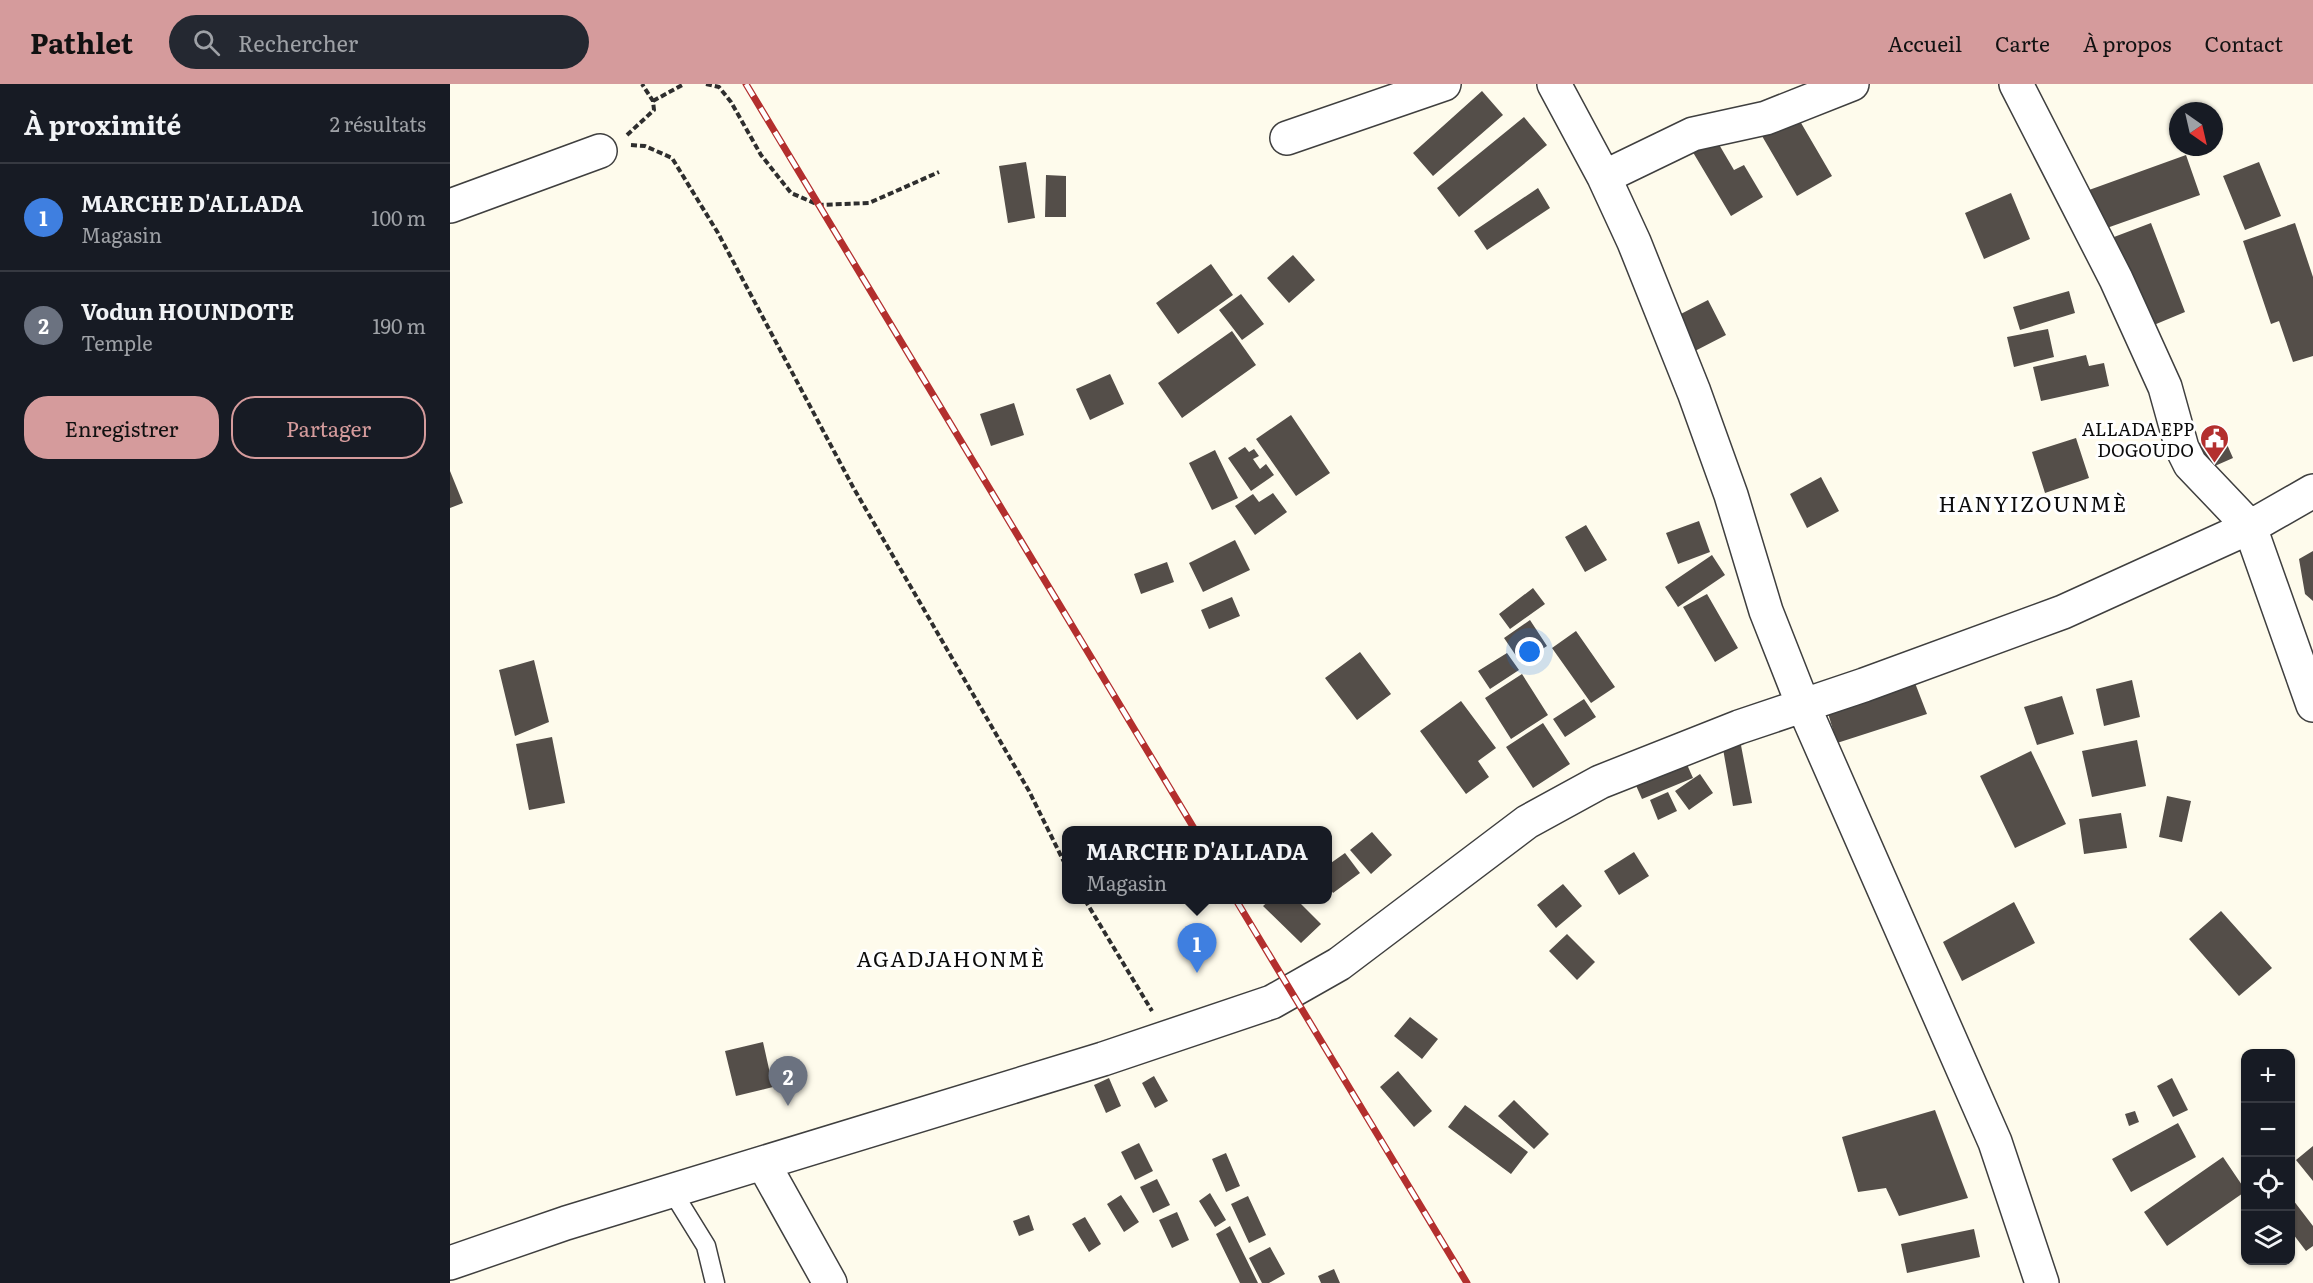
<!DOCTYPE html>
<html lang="fr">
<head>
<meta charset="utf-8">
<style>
  :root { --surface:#171b24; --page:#242831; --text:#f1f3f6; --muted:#9ea1a6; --line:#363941; --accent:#d59b9c }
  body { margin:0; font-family:Literata,serif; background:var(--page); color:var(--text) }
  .controls { position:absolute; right:18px; bottom:18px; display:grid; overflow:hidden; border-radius:12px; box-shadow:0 2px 4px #0004 }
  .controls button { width:54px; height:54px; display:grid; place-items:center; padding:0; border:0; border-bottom:2px solid var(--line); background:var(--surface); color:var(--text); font:30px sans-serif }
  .compass { position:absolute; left:1719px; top:18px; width:54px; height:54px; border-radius:50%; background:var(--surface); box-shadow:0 2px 4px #0004; rotate:146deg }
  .you { position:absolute; left:1080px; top:568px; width:21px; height:21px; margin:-15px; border:4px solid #fff; border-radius:50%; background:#1a73e8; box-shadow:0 0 0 9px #1a73e833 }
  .badge { display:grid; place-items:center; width:39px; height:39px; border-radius:50%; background:var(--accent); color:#fff; font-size:20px; font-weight:700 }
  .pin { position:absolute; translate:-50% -50px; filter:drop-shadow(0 2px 3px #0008) }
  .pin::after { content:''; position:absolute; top:32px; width:21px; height:18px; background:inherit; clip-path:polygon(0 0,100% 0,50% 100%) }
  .popup { position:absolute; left:612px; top:742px; width:270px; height:78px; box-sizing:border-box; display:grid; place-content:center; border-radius:12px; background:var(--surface); filter:drop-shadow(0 2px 4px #0005); font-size:20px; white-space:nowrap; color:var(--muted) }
  .popup b { font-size:22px; color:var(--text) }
  .popup::after { content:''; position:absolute; left:50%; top:100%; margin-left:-12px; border:12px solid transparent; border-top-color:var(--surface) }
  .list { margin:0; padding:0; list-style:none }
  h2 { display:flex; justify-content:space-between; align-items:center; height:78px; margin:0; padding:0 24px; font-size:26px }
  h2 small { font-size:20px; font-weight:400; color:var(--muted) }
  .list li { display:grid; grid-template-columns:39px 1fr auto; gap:18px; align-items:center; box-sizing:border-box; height:108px; padding:0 24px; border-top:2px solid var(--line) }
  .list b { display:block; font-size:22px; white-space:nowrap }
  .list p { margin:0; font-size:20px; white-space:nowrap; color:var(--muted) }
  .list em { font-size:20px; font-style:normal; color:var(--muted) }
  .actions { display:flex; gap:12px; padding:18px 24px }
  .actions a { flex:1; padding:14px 0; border:2px solid var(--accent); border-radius:24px; text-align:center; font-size:21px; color:var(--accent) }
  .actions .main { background:var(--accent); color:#111 }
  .icon { flex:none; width:33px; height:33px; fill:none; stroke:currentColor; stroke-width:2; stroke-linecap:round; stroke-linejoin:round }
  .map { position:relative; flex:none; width:1863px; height:1199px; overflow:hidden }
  header { display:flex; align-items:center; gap:36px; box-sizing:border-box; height:84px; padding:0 30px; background:var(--accent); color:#111 }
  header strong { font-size:28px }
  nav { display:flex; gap:33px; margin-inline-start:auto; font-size:21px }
  .search { width:420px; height:54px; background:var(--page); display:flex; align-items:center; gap:15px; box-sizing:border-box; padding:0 21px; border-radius:33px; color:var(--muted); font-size:22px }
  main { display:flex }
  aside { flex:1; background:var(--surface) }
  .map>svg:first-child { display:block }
</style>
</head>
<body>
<header>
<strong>Pathlet</strong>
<div class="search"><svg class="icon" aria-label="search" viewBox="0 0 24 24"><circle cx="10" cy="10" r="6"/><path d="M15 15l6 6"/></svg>Rechercher</div>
<nav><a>Accueil</a><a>Carte</a><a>À propos</a><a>Contact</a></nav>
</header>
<main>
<aside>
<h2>À proximité<small>2 résultats</small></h2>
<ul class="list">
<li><span class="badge" style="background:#3f7fe0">1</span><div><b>MARCHE D'ALLADA</b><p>Magasin</p></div><em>100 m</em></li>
<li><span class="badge" style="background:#6b7280">2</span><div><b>Vodun HOUNDOTE</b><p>Temple</p></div><em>190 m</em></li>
</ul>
<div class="actions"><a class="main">Enregistrer</a><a>Partager</a></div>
</aside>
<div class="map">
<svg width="1863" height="1199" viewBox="0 0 1863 1199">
  <rect width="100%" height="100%" fill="#fefbec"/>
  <path fill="#544e49" d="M1032,7L1053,31L983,92L963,69Z
    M1347,32L1382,92L1347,112L1312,52Z
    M1074,33L1097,61L1009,133L987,104Z
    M1264,52L1284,86L1294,81L1313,113L1281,132L1241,65Z
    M1736,71L1750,111L1654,145L1639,106Z
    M576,78L585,134L558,139L549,82Z
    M1809,78L1831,132L1795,146L1773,92Z
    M596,91L616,92V133H595Z
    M1088,104L1100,124L1037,166L1024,147Z
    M1561,109L1580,155L1534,175L1515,129Z
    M1701,139L1735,228L1699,243L1664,153Z
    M1845,139L1863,193V272L1843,278L1829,237L1821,240L1793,157Z
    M843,171L865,196L839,219L817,194Z
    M761,180L783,211L728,250L706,219Z
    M1619,207L1625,229L1570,246L1563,223Z
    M791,210L814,240L792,256L769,226Z
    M1258,216L1276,251L1243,268L1225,233Z
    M1598,245L1604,273L1564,283L1557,253Z
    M782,247L806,281L732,334L708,299Z
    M1636,271L1639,282L1654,279L1659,302L1591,317L1583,283Z
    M660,290L674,320L640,336L626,305Z
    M564,319L574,351L541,362L530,330Z
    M841,331L880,389L846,412L806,355Z
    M1772,349L1783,374L1758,385L1747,360Z
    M1626,354L1639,394L1595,409L1582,368Z
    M795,363L799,368L804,365L809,372L803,375L810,385L816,380L824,391L801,407L778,374Z
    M765,366L788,414L762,426L739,379Z
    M0,387L13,419L0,424Z
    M1371,393L1389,427L1357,444L1340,410Z
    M823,409L837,428L805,451L785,422L803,410L809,418Z
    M1249,437L1260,468L1228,480L1216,449Z
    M1136,441L1157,476L1135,488L1115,453Z
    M785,456L800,486L753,508L739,479Z
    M1863,467V517L1855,510L1849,475Z
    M1262,471L1275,491L1228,523L1215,503Z
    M717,478L724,498L691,510L684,490Z
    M1083,504L1095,520L1060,545L1049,530Z
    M1257,510L1288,564L1265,578L1233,523Z
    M782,513L790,532L759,545L751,526Z
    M1080,536L1097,562L1071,579L1054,554Z
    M1126,547L1165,603L1141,619L1102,564Z
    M910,568L941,610L907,636L875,594Z
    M1057,569L1069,586L1040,605L1028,587Z
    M84,576L99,638L65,652L49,586Z
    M1072,590L1098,631L1061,655L1035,614Z
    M1682,596L1690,633L1654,642L1646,605Z
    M1465,599L1477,630L1387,659L1377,626Z
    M1612,612L1624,650L1587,661L1574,623Z
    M1134,615L1146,633L1115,653L1103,635Z
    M1011,617L1046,664L1028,677L1039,693L1016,710L970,647Z
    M1093,639L1120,680L1083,704L1056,663Z
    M102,653L115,719L79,726L66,660Z
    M1290,656L1302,719L1283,722L1272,659Z
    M1687,656L1696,702L1642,713L1632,667Z
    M1581,667L1616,740L1565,764L1530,692Z
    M1235,676L1243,694L1192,715L1184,697Z
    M1250,690L1263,709L1239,726L1225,707Z
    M1218,708L1227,727L1208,736L1200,716Z
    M1717,712L1741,717L1732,758L1709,753Z
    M1671,729L1677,764L1634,770L1629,735Z
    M922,748L942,771L921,790L900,766Z
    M1184,768L1199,792L1169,811L1154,787Z
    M895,769L910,789L883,809L878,802V781Z
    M1113,800L1132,822L1106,844L1087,821Z
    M820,816H847L871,840L851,859L813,822Z
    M1564,818L1585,859L1512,897L1493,858Z
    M1771,827L1822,884L1789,912L1739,855Z
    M1117,850L1145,878L1127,896L1099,867Z
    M960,933L988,955L972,975L944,952Z
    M313,958L323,1003L286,1012L275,967Z
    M948,987L982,1027L964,1043L930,1003Z
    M704,992L718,1017L705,1024L692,999Z
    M659,994L671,1022L656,1029L644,1001Z
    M1722,994L1738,1026L1723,1033L1707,1002Z
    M1064,1016L1099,1050L1084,1065L1048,1032Z
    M1015,1021L1078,1068L1061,1090L998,1043Z
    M1485,1026L1518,1114L1449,1132L1436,1104L1408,1108L1392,1053Z
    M1685,1027L1689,1038L1679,1042L1675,1030Z
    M1728,1039L1746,1073L1681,1108L1662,1075Z
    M689,1059L703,1087L685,1096L671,1068Z
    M1863,1062V1097L1846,1076Z
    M776,1069L790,1102L776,1108L762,1075Z
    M1773,1073L1796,1107L1717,1162L1694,1128Z
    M707,1095L720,1121L703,1129L690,1103Z
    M760,1109L776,1136L765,1143L749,1117Z
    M671,1111L689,1138L674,1148L657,1120Z
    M798,1112L816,1151L799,1159L781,1120Z
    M1840,1112L1863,1142V1162L1856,1167L1840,1146Z
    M727,1128L739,1156L722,1164L709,1136Z
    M579,1131L584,1146L569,1152L563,1137Z
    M635,1133L651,1160L639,1168L622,1140Z
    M780,1142L808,1199H790L766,1150Z
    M1524,1145L1530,1173L1457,1189L1451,1160Z
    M820,1163L835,1190L819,1199H812L799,1174Z
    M884,1185L890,1199H871L868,1192Z"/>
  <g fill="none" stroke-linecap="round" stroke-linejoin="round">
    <defs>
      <path id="lane" d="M222,1107L256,1162L265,1199"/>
      <path id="street" d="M1104,0L1154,93L1184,158L1244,308L1281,411L1316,527L1353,621L1545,1058L1592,1199
        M1566,0L1666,195L1715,303L1732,364L1740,380L1800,443L1863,621
        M837,54L994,0
        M1154,93L1243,50L1316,34L1402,0
        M0,122L150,67
        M313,1079L380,1199
        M0,1179L116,1139L653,975L822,918L889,880L1077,738L1150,698L1289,643L1414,601L1613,528L1800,443L1863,407"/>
    </defs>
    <use href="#lane" stroke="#3f3f3f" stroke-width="21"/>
    <use href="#street" stroke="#3f3f3f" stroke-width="36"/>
    <path stroke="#2e2e2e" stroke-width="4" stroke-dasharray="6 3" stroke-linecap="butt" d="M256,0L269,3L281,18L311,71L341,109L369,121L419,119L489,88
      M203,17L234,0
      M177,51L204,26L203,17L192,0
      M181,61L195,62L222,74L268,149L403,403L579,707L616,782
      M635,816L702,927"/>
    <use href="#lane" stroke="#fff" stroke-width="18"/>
    <use href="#street" stroke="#fff" stroke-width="33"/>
    <defs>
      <path id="rail" d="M296,0L745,746
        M786,816L1017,1199"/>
    </defs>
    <use href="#rail" stroke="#b32f2e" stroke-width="7"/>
    <use href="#rail" stroke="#fff" stroke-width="4.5" stroke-dasharray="14" stroke-linecap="butt"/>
  </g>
  <defs>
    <symbol id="civic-pin" viewBox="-11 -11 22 30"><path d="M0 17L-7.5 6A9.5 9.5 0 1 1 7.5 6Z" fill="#b32f2e" stroke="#fff"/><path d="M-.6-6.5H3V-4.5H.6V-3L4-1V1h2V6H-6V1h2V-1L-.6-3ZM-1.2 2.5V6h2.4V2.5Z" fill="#fff"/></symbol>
  </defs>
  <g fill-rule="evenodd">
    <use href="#civic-pin" x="1748" y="338" width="33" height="45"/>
  </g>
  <g text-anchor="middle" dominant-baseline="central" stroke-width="6" stroke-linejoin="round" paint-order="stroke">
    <g font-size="18" fill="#0c0c0c" stroke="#fff" text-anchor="end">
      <text x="1744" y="344">ALLADA EPP<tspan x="1744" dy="21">DOGOUDO</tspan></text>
    </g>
    <g font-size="21" letter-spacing="1.5" fill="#0c0c0c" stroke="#fff">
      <text x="1583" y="418">HANYIZOUNMÈ</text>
      <text x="501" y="873">AGADJAHONMÈ</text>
    </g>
  </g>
</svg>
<div class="controls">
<button>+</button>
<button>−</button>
<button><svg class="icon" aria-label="locate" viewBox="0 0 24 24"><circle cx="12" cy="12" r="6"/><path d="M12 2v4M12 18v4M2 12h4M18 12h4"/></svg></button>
<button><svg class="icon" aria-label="layers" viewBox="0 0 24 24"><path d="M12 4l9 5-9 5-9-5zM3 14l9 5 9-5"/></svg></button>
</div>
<svg class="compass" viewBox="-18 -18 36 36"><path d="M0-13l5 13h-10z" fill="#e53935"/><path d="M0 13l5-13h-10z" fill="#9ea1a6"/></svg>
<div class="you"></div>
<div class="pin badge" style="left:747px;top:889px;background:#3f7fe0">1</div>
<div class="popup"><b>MARCHE D'ALLADA</b>Magasin</div>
<div class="pin badge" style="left:338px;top:1022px;background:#6b7280">2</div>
</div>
</main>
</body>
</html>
